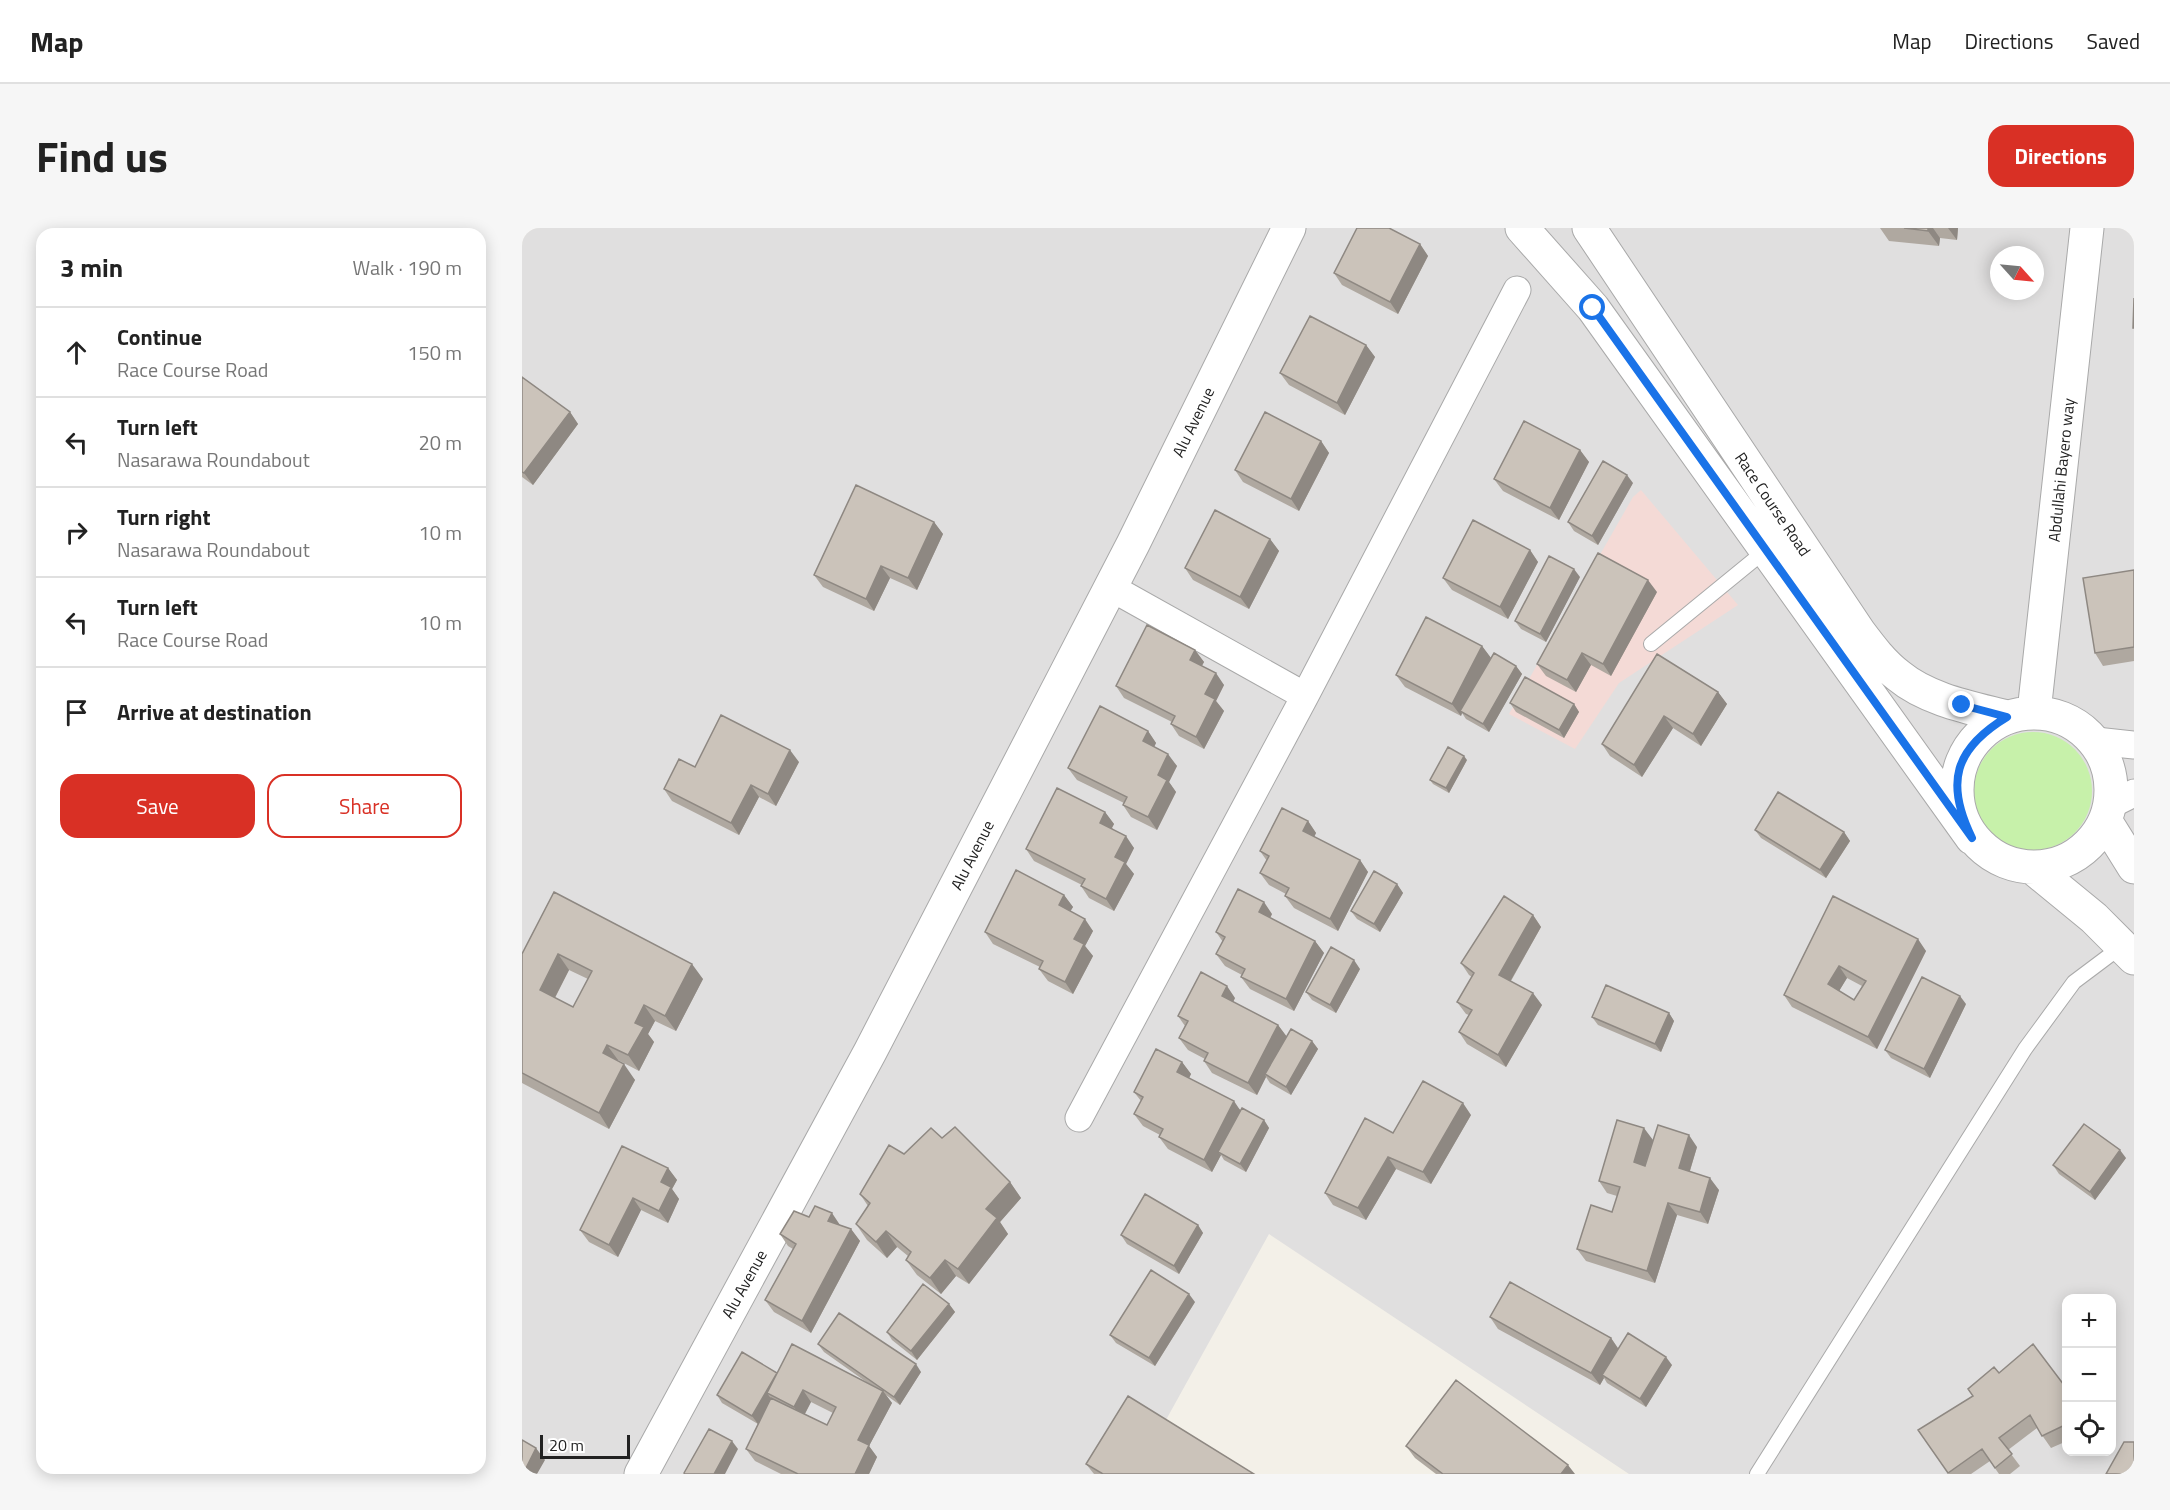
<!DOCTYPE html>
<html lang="en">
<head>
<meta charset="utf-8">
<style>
  :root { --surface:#fff; --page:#f6f6f6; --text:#222; --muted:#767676; --line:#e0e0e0; --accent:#d93025 }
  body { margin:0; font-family:"Titillium Web",sans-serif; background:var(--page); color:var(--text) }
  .controls { position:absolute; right:18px; bottom:18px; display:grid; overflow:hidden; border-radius:12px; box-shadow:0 3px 15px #0003 }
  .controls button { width:54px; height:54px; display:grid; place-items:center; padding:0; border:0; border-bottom:2px solid var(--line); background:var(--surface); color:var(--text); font:30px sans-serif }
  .compass { position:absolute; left:1468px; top:18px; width:54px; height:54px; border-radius:50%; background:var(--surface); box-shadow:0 3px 15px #0003; rotate:117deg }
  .scale { position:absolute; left:18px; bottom:15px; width:90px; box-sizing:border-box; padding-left:6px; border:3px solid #222; border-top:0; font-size:16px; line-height:21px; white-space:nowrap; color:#222; -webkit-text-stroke:4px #fff; paint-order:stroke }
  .stop { position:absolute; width:18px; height:18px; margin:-14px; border:4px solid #1a73e8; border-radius:50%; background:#fff }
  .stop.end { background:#1a73e8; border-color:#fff; box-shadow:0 2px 6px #0008 }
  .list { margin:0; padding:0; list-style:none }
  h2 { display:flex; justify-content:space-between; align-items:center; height:78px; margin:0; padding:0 24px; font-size:26px }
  h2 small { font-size:20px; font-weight:400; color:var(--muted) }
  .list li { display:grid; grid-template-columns:39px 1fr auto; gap:18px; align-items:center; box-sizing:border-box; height:90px; padding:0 24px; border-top:2px solid var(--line) }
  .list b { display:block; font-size:22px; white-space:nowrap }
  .list p { margin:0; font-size:20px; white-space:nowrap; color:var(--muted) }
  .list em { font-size:20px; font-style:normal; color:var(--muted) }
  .actions { display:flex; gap:12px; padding:18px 24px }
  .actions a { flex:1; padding:14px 0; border:2px solid var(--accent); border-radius:18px; text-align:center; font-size:21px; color:var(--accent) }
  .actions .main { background:var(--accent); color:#fff }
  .icon { flex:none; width:33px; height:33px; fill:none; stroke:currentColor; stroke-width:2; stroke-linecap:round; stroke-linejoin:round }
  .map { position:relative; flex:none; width:1612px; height:1246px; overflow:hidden; border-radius:18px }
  header { display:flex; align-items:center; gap:36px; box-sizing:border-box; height:84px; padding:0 30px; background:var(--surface); border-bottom:2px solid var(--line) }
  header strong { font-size:28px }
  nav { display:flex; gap:33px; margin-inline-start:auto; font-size:21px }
  .intro { display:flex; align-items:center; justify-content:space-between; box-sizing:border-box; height:144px; padding:0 36px }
  h1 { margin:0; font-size:42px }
  .button { padding:15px 27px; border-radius:18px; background:var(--accent); color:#fff; font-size:21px; font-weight:700 }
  main { display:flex; gap:36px; padding:0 36px }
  aside { flex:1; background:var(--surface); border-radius:18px; box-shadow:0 3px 15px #0003 }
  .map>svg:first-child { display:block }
</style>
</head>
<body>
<header>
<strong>Map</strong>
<nav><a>Map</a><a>Directions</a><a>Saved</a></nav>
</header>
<div class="intro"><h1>Find us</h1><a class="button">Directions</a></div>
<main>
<aside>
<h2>3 min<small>Walk · 190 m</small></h2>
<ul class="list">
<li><svg class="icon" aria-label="ahead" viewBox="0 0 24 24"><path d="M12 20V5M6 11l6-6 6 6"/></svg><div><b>Continue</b><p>Race Course Road</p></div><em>150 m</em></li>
<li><svg class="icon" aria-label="left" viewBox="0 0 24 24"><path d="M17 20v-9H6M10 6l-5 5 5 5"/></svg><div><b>Turn left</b><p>Nasarawa Roundabout</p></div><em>20 m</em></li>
<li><svg class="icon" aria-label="right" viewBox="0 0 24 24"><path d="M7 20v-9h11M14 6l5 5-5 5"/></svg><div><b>Turn right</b><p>Nasarawa Roundabout</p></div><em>10 m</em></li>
<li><svg class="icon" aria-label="left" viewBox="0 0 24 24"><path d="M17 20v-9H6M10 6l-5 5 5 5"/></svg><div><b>Turn left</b><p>Race Course Road</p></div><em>10 m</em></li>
<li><svg class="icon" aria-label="arrive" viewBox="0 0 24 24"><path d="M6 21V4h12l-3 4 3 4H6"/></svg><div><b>Arrive at destination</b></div></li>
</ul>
<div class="actions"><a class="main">Save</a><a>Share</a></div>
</aside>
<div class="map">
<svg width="1612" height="1246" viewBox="0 0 1612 1246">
  <rect width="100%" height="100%" fill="#f3f0e8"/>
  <path fill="#e0dfdf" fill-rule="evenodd" d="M0,0H1612V1246H1107L747,1006L614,1246H0ZM1477,27H1513V63H1477ZM1544,1070H1590V1224H1544Z"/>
  <path fill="#f4dad6" d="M1119,262L1216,377L1097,455L1053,521L987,486L1111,269Z"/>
  <path fill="#c7f1aa" d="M1452 563a59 59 0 1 1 118 0a59 59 0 1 1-118 0Z"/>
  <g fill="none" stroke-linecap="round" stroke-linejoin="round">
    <defs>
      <path id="service" d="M1129,416L1244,322
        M1235,1246L1503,821L1552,754L1600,718"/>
      <path id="minor" d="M588,359L783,468
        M1574,513L1612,517
        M1590,576L1612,565
        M557,890L783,468L995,62"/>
      <path id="tertiary" d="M1000,0L1071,80L1450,610
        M1067,0L1337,404C1349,420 1361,436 1377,448C1406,472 1450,480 1485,489
        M1512,484L1565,0
        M1435 562a77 77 0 1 1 154 0a77 77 0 1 1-154 0Z
        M1584,594L1612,639
        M1511,640L1572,690L1612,730
        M119,1246L348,824L611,316L767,0"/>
    </defs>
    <use href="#service" stroke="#a9a9a9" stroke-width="16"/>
    <use href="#minor" stroke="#a9a9a9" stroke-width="29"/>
    <use href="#tertiary" stroke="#a9a9a9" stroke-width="35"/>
    <use href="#service" stroke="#fff" stroke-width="14"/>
    <use href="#minor" stroke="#fff" stroke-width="27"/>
    <use href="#tertiary" stroke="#fff" stroke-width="33"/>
  </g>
  <path fill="#afa8a0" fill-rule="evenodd" d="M1358,0H1436L1435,12L1418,10L1417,18L1367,13Z
    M898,16L906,28L876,86L820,57L812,45Z
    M844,117L853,129L823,187L767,157L758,145Z
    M0,149L48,184L56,196L11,257L0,249Z
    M799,213L807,225L777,283L721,254L713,242Z
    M1058,222L1067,234L1037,292L981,263L972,251Z
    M1111,255L1076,317L1052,303L1046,294Z
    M412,294L421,306L395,362L368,350L352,383L301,359L292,347Z
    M748,311L757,323L727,381L671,352L663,340Z
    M1008,322L1016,334L986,391L930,362L921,350Z
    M1612,342V433L1581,438L1573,425Z
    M1058,349L1024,414L999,401L993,393Z
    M1135,364L1089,448L1069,437L1054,464L1024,448L1015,436Z
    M960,418L969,430L994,438L1000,446L967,504L944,491L940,485L939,488L883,459L874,447Z
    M673,422L682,434L680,438L702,457L694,473L702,483L682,521L657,508L649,496L650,494L602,470L594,458Z
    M1196,464L1205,476L1179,518L1151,500L1120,549L1088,528L1080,516Z
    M988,475L1052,476L1057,484L1042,510L994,484Z
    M626,503L634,515L632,519L655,538L647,554L654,564L635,602L609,589L601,577L602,575L555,552L546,540Z
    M945,532L927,565L911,556L908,552Z
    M277,534L254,578L237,569L217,607L150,573L142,561L173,539Z
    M583,584L592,596L590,600L612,620L604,636L612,646L592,683L567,670L559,658L560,657L512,633L504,621Z
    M786,593L794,605L792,609L838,632L846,644L816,703L772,680L763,668L764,666L747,657L738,645L745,633L738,623Z
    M1233,602L1322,604L1328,613L1304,650L1239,610Z
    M875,656L881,665L858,704L835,691L829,683Z
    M32,664L181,751L154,803L133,793L126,806L132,814L117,843L96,832V833L113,852L87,901L0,855V726ZM47,742L66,751L51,779L33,770Z
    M542,667L551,679L548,683L571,703L563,718L571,728L551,766L526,753L517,741L518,739L471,716L463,704Z
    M1311,668L1404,723L1355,821L1270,779L1262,767ZM1325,750L1340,758L1332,772L1317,763Z
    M750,686L748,690L793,713L802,725L772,783L728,761L719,749L720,747L703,738L694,726L701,714L694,704Z
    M1011,687L1019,699L989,753L1020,777L984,839L945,816L937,804L947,787L944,786L935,774L950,749L947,747L939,735Z
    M838,741L814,785L790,772L784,764Z
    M713,770L711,774L756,797L765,809L790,813L796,821L769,867L748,855L744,849L735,867L690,845L682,833L683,831L666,822L657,810L663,798L656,788Z
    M1444,776L1408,850L1369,830L1363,822Z
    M1147,785L1152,793L1139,824L1076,797L1070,789Z
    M660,834L669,846L667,850L719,882L742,892L747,900L724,944L702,932L699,927L690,944L646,921L637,909L638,907L621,898L612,886L619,873L612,864Z
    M949,887L909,956L874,941L844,992L811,977L803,965L871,905Z
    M420,910L488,954L499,970L478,994L486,1006L447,1056L434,1048L419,1066L395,1047L384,1032L386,1028L375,1019L365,1030L345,1012L334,996L346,978L338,966L382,926Z
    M1131,912L1123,938L1175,919L1168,943L1197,962L1186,996L1155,987L1133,1055L1064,1033L1055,1021L1090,984L1095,968L1085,965L1077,953Z
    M1604,930L1573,972L1537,946L1531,937Z
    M146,940L155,952L150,961L157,971L146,995L119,982L96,1029L67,1014L58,1002Z
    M318,997L329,1001L338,1013L289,1105L252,1084L243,1072L271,1021L266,1018L258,1006Z
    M676,997L681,1005L657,1046L605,1016L599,1007Z
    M673,1074L633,1138L594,1115L588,1107Z
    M427,1076L433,1084L395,1132L370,1112L365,1104Z
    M968,1089L1089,1110L1096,1120L1150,1137L1124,1179L1085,1155L1082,1150L1078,1157L976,1101Z
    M296,1116L399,1144L378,1177L364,1167L370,1175L347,1218L355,1229L347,1246H259L233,1233L224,1221L236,1196L200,1175L195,1167L255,1145L350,1158L302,1124ZM289,1174L311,1185L305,1197L283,1186Z
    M1477,1145L1545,1161V1213L1529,1220L1515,1200L1486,1222L1498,1238L1488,1246H1477L1468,1233L1449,1246H1427L1396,1202L1451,1168Z
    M884,1218L1053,1246H914L893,1230Z
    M564,1236L732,1246H572Z"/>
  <path fill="#8e8882" d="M1406,0H1411L1418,10L1417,18L1406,3Z
    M1426,0H1436L1435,12Z
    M898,16L906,28L876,86L868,74Z
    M844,117L853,129L823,187L815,175Z
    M48,184L56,196L11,257L2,245Z
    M799,213L807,225L777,283L769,271Z
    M1058,222L1067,234L1037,292L1028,280Z
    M1105,247L1111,255L1076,317L1070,308Z
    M412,294L421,306L395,362L386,350Z
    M748,311L757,323L727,381L718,369Z
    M1008,322L1016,334L986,391L978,379Z
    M359,338L368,350L352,383L344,371Z
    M1052,341L1058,349L1024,414L1018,406Z
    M1126,352L1135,364L1089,448L1081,436Z
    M960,418L969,430L938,483L940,485L939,488L930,476Z
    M673,422L682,434L676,444L668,432Z
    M1060,425L1069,437L1054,464L1045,452Z
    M994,438L1000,446L967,504L961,496Z
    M694,445L702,457L694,473L702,483L682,521L674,509L683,466Z
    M1196,464L1205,476L1179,518L1171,506Z
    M1052,476L1057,484L1042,510L1037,502Z
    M1142,488L1151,500L1120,549L1112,537Z
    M626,503L634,515L629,525L621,513Z
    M268,522L277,534L254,578L246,566Z
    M646,526L655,538L647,554L654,564L635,602L626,589L636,547Z
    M942,528L945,532L927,565L924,560Z
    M229,557L237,569L217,607L209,595Z
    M583,584L592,596L586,607L578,595Z
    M786,593L794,605L789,615L781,603Z
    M1322,604L1328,613L1304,650L1298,642Z
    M604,608L612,620L604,636L612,646L592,683L584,671L593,629Z
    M838,632L846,644L816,703L808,691Z
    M875,656L881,665L858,704L852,696Z
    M542,667L551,679L545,689L537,677Z
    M742,674L750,686L745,696L737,684Z
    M1011,687L1019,699L985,759L977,747Z
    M563,691L571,703L563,718L571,728L551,766L543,754L552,711Z
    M1396,711L1404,723L1355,821L1346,809Z
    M793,713L802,725L772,783L764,771Z
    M36,726L47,742L29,777L18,762Z
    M832,732L838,741L814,785L808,777Z
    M170,736L181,751L154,803L143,788Z
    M1317,738L1325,750L1314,768L1306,756Z
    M705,758L713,770L708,780L700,768Z
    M1011,765L1020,777L984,839L976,827Z
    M1438,768L1444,776L1408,850L1402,841Z
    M122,777L133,793L126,806L132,814L117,843L106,827L113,795Z
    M1147,785L1152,793L1139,824L1133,816Z
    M756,797L765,809L743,846L744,849L735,867L726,855Z
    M790,813L796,821L769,867L764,859Z
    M85,817L96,832L92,841L81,825Z
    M660,834L669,846L664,856L655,844Z
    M102,836L113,852L87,901L77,885Z
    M712,873L720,885L696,924L699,927L690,944L682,932Z
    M941,875L949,887L909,956L901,944Z
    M742,892L747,900L724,944L718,936Z
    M1122,900L1131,912L1120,946L1112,934Z
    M1167,907L1175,919L1165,952L1157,940Z
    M1598,922L1604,930L1573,972L1568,964Z
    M866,929L874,941L844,992L836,980Z
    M146,940L155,952L150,961L157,971L146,995L137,983L139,954Z
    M1188,950L1197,962L1186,996L1178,984Z
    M488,954L499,970L478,994L486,1006L447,1056L436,1041L464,981Z
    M111,970L119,982L96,1029L87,1017Z
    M1146,975L1155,987L1133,1055L1125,1043Z
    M310,985L318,997L306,993Z
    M676,997L681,1005L657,1046L652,1038Z
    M329,1001L338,1013L289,1105L280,1093Z
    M364,1003L375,1019L365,1030L354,1014Z
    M423,1032L434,1048L419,1066L408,1050Z
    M667,1066L673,1074L633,1138L627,1130Z
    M427,1076L433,1084L395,1132L389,1123Z
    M1089,1110L1097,1122L1080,1147L1082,1150L1078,1157L1069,1145Z
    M1144,1129L1150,1137L1124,1179L1118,1171Z
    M394,1136L399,1144L378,1177L372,1169Z
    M255,1145L245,1165L250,1172L236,1196L230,1188Z
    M281,1162L289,1174L280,1191L272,1179Z
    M361,1163L370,1175L347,1218L355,1229L347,1246H333L336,1212Z
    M210,1213L216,1221L203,1246H192Z
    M14,1220L23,1232L15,1246H1Z
    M1046,1237L1053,1246H1039Z"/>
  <path fill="#cbc3ba" stroke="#8e8882" stroke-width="1.5" fill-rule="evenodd" d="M835,0H867L898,16L868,74L812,45Z
    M1382,0H1406V3Z
    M1612,70V100H1611Z
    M788,88L844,117L815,175L758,145Z
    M0,149L48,184L2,245L0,244Z
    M743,184L799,213L769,271L713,242Z
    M1002,193L1058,222L1028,280L972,251Z
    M1081,233L1105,247L1070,308L1046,294Z
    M334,257L412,294L386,350L359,338L344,371L292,347Z
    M693,282L748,311L718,369L663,340Z
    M951,292L1008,322L978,379L921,350Z
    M1076,325L1126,352L1081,436L1060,425L1045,452L1015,436Z
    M1027,328L1052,341L1018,406L993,393Z
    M1612,342V419L1573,425L1561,350Z
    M904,389L960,418L930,476L874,447Z
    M625,397L673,422L668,432L694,445L683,466L693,471L674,509L649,496L653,488L594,458Z
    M972,425L994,438L961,496L938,483Z
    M1135,426L1196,464L1171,506L1142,488L1112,537L1080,516Z
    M1003,449L1052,476L1037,502L988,475Z
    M578,478L626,503L621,513L646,526L636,547L645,552L626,589L601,577L605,569L546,540Z
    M199,487L268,522L246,566L229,557L209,595L142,561L157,531L173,539Z
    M926,519L942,528L924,560L908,552Z
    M535,560L583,584L578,595L604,608L593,629L603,634L584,671L559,658L563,651L504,621Z
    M1256,564L1322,604L1298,642L1233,602Z
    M760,580L786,593L781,603L838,632L808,691L763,668L767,660L738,645L747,628L738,623Z
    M494,642L542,667L537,677L563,691L552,711L562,716L543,754L517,741L521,733L463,704Z
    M852,643L875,656L852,696L829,683Z
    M716,661L742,674L737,684L793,713L764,771L719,749L723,741L694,726L703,709L694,704Z
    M32,664L170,736L143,788L122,777L113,795L122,799L106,827L85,817L81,825L102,836L77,885L0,845V726ZM36,726L70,743L51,779L18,762Z
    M982,668L1011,687L977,747L1011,765L976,827L937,804L950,782L935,774L952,745L939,735Z
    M1311,668L1396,711L1346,809L1262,767ZM1317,738L1344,753L1332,772L1306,756Z
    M809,719L832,732L808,777L784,764Z
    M679,744L705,758L700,768L756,797L726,855L682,833L686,825L657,810L666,793L656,788Z
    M1400,749L1438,768L1402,841L1363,822Z
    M1084,757L1147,785L1133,816L1070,789Z
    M769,801L790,813L764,859L743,846Z
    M634,821L660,834L655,844L712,873L682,932L637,909L641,901L612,886L621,869L612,864Z
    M901,853L941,875L901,944L866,929L836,980L803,965L843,890L871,905Z
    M720,880L742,892L718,936L696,924Z
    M1095,892L1122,900L1112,934L1123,938L1136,897L1167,907L1157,940L1188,950L1178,984L1146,975L1125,1043L1055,1021L1069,977L1090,984L1098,959L1077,953Z
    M1562,896L1598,922L1568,964L1531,937Z
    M433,899L488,954L464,981L475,990L436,1041L423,1032L408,1050L384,1032L389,1024L364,1003L354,1014L334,996L348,975L338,966L367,917L382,926L409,900L420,910Z
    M100,918L146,940L139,954L149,959L137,983L111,970L87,1017L58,1002Z
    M623,966L676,997L652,1038L599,1007Z
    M293,978L310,985L306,993L329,1001L280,1093L243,1072L274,1016L258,1006L272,983L287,989Z
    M629,1042L667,1066L627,1130L588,1107Z
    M988,1054L1089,1110L1069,1145L968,1089Z
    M401,1056L427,1076L389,1123L365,1104Z
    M317,1085L394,1136L372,1169L296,1116Z
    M1106,1105L1144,1129L1118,1171L1080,1147Z
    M270,1116L361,1163L336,1212L347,1217L333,1246H276L224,1221L249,1170L305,1197L314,1179L281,1162L272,1179L245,1165Z
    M1511,1116L1545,1161V1196L1520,1208L1508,1187L1477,1210L1490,1226L1473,1240L1460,1221L1426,1245L1396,1202L1451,1168L1446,1161L1472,1139L1477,1145Z
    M220,1124L255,1145L230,1188L195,1167Z
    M934,1152L1046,1237L1039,1246H921L884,1218Z
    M606,1168L732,1246H581L564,1236Z
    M187,1201L210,1213L192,1246H163L162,1245Z
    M0,1212L14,1220L1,1246H0Z
    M1602,1214H1612V1246H1584Z"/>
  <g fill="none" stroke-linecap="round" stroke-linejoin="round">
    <path stroke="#1a73e8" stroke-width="8" d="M1071,80L1450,610C1423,555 1432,521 1485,489L1440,477"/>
  </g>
  <g text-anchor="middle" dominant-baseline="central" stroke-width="5" stroke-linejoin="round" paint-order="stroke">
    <g font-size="16" fill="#222" stroke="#fff">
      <text transform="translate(671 194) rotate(-64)">Alu Avenue</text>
      <text transform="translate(1539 242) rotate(-84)">Abdullahi Bayero way</text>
      <text transform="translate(1251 276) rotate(56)">Race Course Road</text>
      <text transform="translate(450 627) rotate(-63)">Alu Avenue</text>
      <text transform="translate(222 1056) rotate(-61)">Alu Avenue</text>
    </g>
  </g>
</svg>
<div class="controls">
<button>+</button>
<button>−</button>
<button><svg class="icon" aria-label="locate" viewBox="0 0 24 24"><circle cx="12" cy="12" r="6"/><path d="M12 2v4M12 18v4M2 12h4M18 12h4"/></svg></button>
</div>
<svg class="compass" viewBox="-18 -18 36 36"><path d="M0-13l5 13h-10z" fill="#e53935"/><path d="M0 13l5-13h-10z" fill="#767676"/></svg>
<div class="scale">20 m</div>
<div class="stop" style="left:1071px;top:80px"></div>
<div class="stop end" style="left:1440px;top:477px"></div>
</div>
</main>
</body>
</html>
